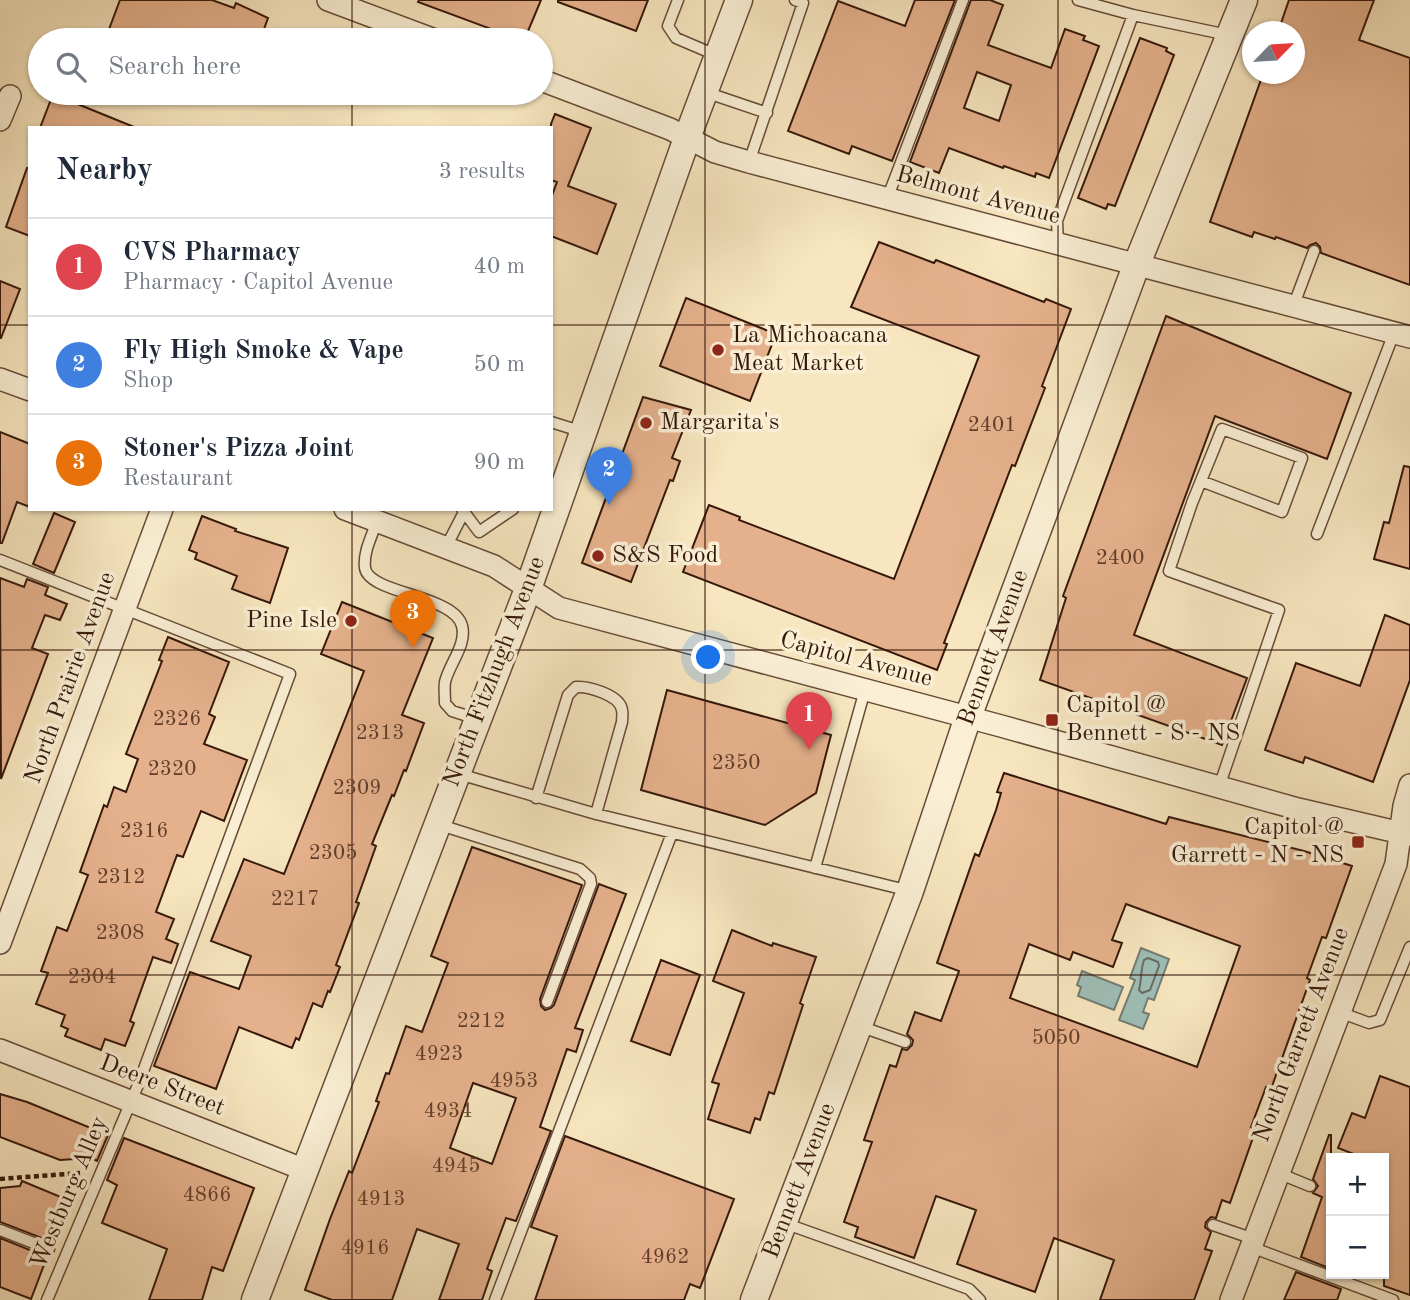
<!DOCTYPE html>
<html lang="en">
<head>
<meta charset="utf-8">
<style>
  :root { --surface:#fff; --page:#f6f6f7; --text:#1f2937; --muted:#747a83; --line:#e0e1e3; --accent:#0b8043 }
  body { margin:0; font-family:"Old Standard TT",serif; background:var(--page); color:var(--text) }
  .controls { position:absolute; right:21px; bottom:21px; display:grid; overflow:hidden; border-radius:0px; box-shadow:0 2px 5px #0004 }
  .controls button { width:63px; height:63px; display:grid; place-items:center; padding:0; border:0; border-bottom:2px solid var(--line); background:var(--surface); color:var(--text); font:35px sans-serif }
  .compass { position:absolute; left:1242px; top:21px; width:63px; height:63px; border-radius:50%; background:var(--surface); box-shadow:0 2px 5px #0004; rotate:65deg }
  .you { position:absolute; left:709px; top:658px; width:24px; height:24px; margin:-18px; border:5px solid #fff; border-radius:50%; background:#1a73e8; box-shadow:0 0 0 10px #1a73e833 }
  .badge { display:grid; place-items:center; width:46px; height:46px; border-radius:50%; background:var(--accent); color:#fff; font-size:23px; font-weight:700 }
  .pin { position:absolute; translate:-50% -58px; filter:drop-shadow(0 2px 4px #0008) }
  .pin::after { content:''; position:absolute; top:37px; width:24px; height:21px; background:inherit; clip-path:polygon(0 0,100% 0,50% 100%) }
  .list { margin:0; padding:0; list-style:none }
  h2 { display:flex; justify-content:space-between; align-items:center; height:91px; margin:0; padding:0 28px; font-size:30px }
  h2 small { font-size:23px; font-weight:400; color:var(--muted) }
  .list li { display:grid; grid-template-columns:46px 1fr auto; gap:21px; align-items:center; box-sizing:border-box; height:98px; padding:0 28px; border-top:2px solid var(--line) }
  .list b { display:block; font-size:26px; white-space:nowrap }
  .list p { margin:0; font-size:23px; white-space:nowrap; color:var(--muted) }
  .list em { font-size:23px; font-style:normal; color:var(--muted) }
  .icon { flex:none; width:38px; height:38px; fill:none; stroke:currentColor; stroke-width:2; stroke-linecap:round; stroke-linejoin:round }
  .map { position:relative; flex:none; width:1410px; height:1300px; overflow:hidden }
  .search { position:absolute; background:var(--surface); box-shadow:0 2px 5px #0004; left:28px; top:28px; width:525px; height:77px; display:flex; align-items:center; gap:18px; box-sizing:border-box; padding:0 24px; border-radius:38px; color:var(--muted); font-size:26px }
  .panel { position:absolute; background:var(--surface); box-shadow:0 2px 5px #0004; left:28px; top:126px; width:525px; height:385px; border-radius:0px }
  .map>svg:first-child { display:block }
</style>
</head>
<body>
<div class="map">
<svg width="1410" height="1300" viewBox="0 0 1410 1300">
  <rect width="100%" height="100%" fill="#f7e6bf"/>
  <filter id="stains"><feTurbulence type="fractalNoise" baseFrequency=".00286" numOctaves="4"/><feColorMatrix values="0 0 0 0 .2 0 0 0 0 .09 0 0 0 0 .02 0 0 0 .5 -.17"/></filter>
  <radialGradient id="worn" r=".72"><stop offset=".6" stop-color="#630" stop-opacity="0"/><stop offset="1" stop-color="#630" stop-opacity=".3"/></radialGradient>
  <path fill="#9ebeb7" stroke="#747c72" stroke-width="2" d="M1141,948L1169,959L1154,1000L1148,998L1143,1012L1149,1014L1143,1029L1119,1020L1135,980L1130,978Z
    M1082,971L1123,987L1114,1010L1078,996L1081,987L1077,985Z"/>
  <g fill="none" stroke-linecap="round" stroke-linejoin="round">
    <path stroke="#6a6b61" stroke-width="2" d="M1148,958L1158,962L1159,966L1150,990L1142,993L1139,990C1142,979 1140,972 1144,960Z"/>
  </g>
  <path fill="#e5b18c" stroke="#36180b" stroke-width="2" fill-rule="evenodd" d="M120,0H212L234,8L236,3L268,18L260,40H105Z
    M419,0H541L526,36L512,31L510,36L418,2Z
    M558,0H648L636,31L558,2Z
    M915,0H955L892,161L852,146L849,154L788,131L838,1L905,26Z
    M971,0H990L1003,5L988,45L1051,68L1065,29L1085,36L1083,40L1099,46L1049,178L1036,173L1035,177L1004,166L1003,168L949,148L939,173L910,162ZM977,72L1011,85L999,121L964,108Z
    M1289,0H1374L1359,40L1410,58V285L1321,253L1320,247L1316,243L1310,245L1307,248L1276,237L1275,239L1254,232L1252,237L1210,222L1263,74H1294V32H1278Z
    M1140,38L1167,48L1166,51L1174,55L1115,206L1108,204L1106,209L1078,198Z
    M53,94L134,127V128H40Z
    M555,114L591,128L568,186L616,204L597,254L551,236V198L557,182L551,180V124Z
    M27,168H30V236L6,227Z
    M879,242L934,263L936,260L1044,302L1046,299L1071,309L1042,386L1045,388L1015,466L1012,465L944,643L947,644L937,670L683,572L709,505L740,517L739,520L894,579L979,356L851,307Z
    M0,281L20,289L1,338H0Z
    M686,298L776,334L750,401L660,366Z
    M1166,316L1351,393L1327,459L1215,416L1134,635L1247,678L1222,745L1040,680L1066,598L1063,596Z
    M643,397L691,410L672,458L680,461L673,481L670,480L631,582L582,563Z
    M0,432L30,444V507L17,502L2,543H0Z
    M1404,466L1410,467V569L1374,559L1384,522L1389,523Z
    M54,513L75,522L54,573L33,564Z
    M202,516L236,529L235,531L288,548L270,603L232,589L237,576L195,559L197,553L189,550Z
    M0,578L24,587L27,579L48,587L45,595L67,604L60,620L45,615L32,648L48,654L1,779Z
    M342,602L433,638L402,715L424,723L406,771L404,770L394,796L392,795L372,844L376,846L356,902L359,903L336,965L340,967L330,992L328,991L322,1007L313,1003L299,1040L296,1038L292,1048L239,1027L216,1089L154,1066L190,972L239,989L251,956L211,941L244,859L284,874L364,671L321,654Z
    M1385,615L1410,625V680L1373,782L1305,757L1303,763L1265,750L1296,663L1360,686Z
    M168,637L229,662L209,714L215,717L204,744L247,760L224,821L201,811L183,857L177,855L156,912L174,919L166,939L178,944L171,963L153,957L130,1021L134,1023L125,1046L105,1039L101,1050L65,1036L68,1029L61,1026L65,1015L36,1004L48,973L41,971L57,927L67,931L88,875L80,872L104,805L107,807L114,787L126,792L138,759L126,754L162,661L159,660Z
    M667,690L831,735L816,793L765,825L641,790Z
    M1004,773L1166,824L1169,817L1304,851L1352,866L1326,938L1322,937L1307,978L1310,980L1271,1089L1266,1087L1251,1127L1256,1129L1230,1203L1222,1200L1216,1218L1211,1217L1206,1222L1205,1227L1211,1232L1205,1249L1212,1251L1194,1300H1100L1114,1260L1054,1238L1035,1292L957,1264L976,1210L936,1196L914,1258L855,1237L858,1227L844,1222L872,1142L864,1140L890,1065L896,1067L902,1049L907,1050L912,1045L913,1040L907,1034L915,1012L941,1021L959,971L937,963L975,854L979,856L996,810L1001,793L997,792ZM1126,904L1240,946L1197,1067L1010,998L1029,944L1070,960L1073,952L1113,967L1122,943L1112,940Z
    M472,847L582,885L540,999L541,1006L545,1010L551,1008L554,1005L599,884L626,894L575,1028L583,1030L576,1052L567,1049L540,1127L551,1131L516,1221L506,1218L487,1269L492,1271L482,1300H439L459,1244L417,1229L392,1300H332L305,1290L330,1219L349,1171L352,1173L379,1102L376,1101L386,1073L389,1074L406,1026L422,1032L448,963L431,956ZM473,1083L516,1098L492,1164L450,1148Z
    M732,930L772,946L773,943L816,957L800,1003L803,1005L774,1094L769,1092L760,1120L755,1118L750,1133L708,1119L719,1084L712,1082L744,993L713,981Z
    M661,960L700,975L670,1055L631,1041Z
    M1380,1076L1410,1087V1295L1384,1286V1158H1364L1338,1148L1352,1113L1365,1118Z
    M0,1094L27,1102L108,1135L97,1161L91,1158L60,1160L0,1137Z
    M1329,1135H1331V1269L1301,1257L1322,1197L1313,1193L1318,1186L1313,1179Z
    M565,1136L734,1199L700,1288L690,1284L684,1300H535L557,1236L531,1227Z
    M124,1138L254,1188L223,1271L212,1267L202,1300H149L167,1249L102,1223L117,1185L107,1180Z
    M22,1181L68,1200L52,1242L0,1222V1188L20,1186Z
    M0,1238L47,1257L31,1299L0,1287Z
    M1296,1272L1341,1289L1337,1300H1284Z"/>
  <g fill="none" stroke-linecap="round" stroke-linejoin="round">
    <defs>
      <path id="service" d="M678,0L668,26L676,38L718,56
        M1078,0L1133,15
        M705,92L767,113
        M749,162L803,3L795,0
        M887,199L963,0
        M1058,245L1057,221L1133,15L1228,35
        M1293,307L1314,251
        M551,422L583,432
        M1201,481L1282,512L1302,458L1222,429L1192,503L1169,571L1279,610L1219,787
        M462,509L479,532L513,509
        M377,521C372,536 363,552 365,568C369,594 455,595 462,626C467,645 449,664 445,682C444,688 445,696 445,703L452,711L477,719
        M1317,534L1394,333
        M446,547L464,512
        M0,560L290,674L138,1085L47,1300
        M459,774L596,814L910,891
        M536,798L568,695L576,687C588,686 620,695 622,710C623,714 622,718 622,722L596,814
        M437,824L580,869L590,878L591,884L547,1002
        M815,868L865,690
        M1339,1012L1369,1023L1380,1020L1410,947
        M859,1026L905,1042
        M1278,1173L1310,1186
        M784,1223L969,1289L980,1300
        M1213,1225L1254,1239
        M0,1230L49,1249
        M1251,1247L1393,1300
        M495,1300L672,833"/>
      <path id="minor" d="M328,0L435,40
        M541,80L670,129L715,152L749,162L1410,337
        M0,120L10,96
        M0,379L30,390
        M345,509L494,566L559,608L1001,726L1298,809L1410,835
        M0,943L162,509
        M0,1050L305,1170
        M1231,1300L1396,864L1404,806L1410,785"/>
      <path id="tertiary" d="M255,1300L528,589L687,138L739,0
        M754,1300L910,891L968,717L1136,266L1244,0"/>
    </defs>
    <use href="#service" stroke="#664c38" stroke-width="13"/>
    <use href="#minor" stroke="#664c38" stroke-width="24"/>
    <use href="#tertiary" stroke="#664c38" stroke-width="29"/>
    <path stroke="#36180b" stroke-width="4.5" stroke-dasharray="5 3.5" stroke-linecap="butt" d="M0,1179L80,1173"/>
    <use href="#service" stroke="#faefd5" stroke-width="10"/>
    <use href="#minor" stroke="#faefd5" stroke-width="21"/>
    <use href="#tertiary" stroke="#faefd5" stroke-width="26"/>
  </g>
  <path fill="none" stroke="#36180b" stroke-width="2" stroke-opacity="0.55" d="M352,0V40M705,0V1300M1058,0V1300M352,93V128M0,325H30M551,325H1410M352,509V1300M0,650H1410M0,975H1410"/>
  <g fill="#8f2418" stroke="#faefd5" stroke-width="2.5">
    <circle cx="718" cy="350" r="7"/>
    <circle cx="646" cy="423" r="7"/>
    <circle cx="598" cy="556" r="7"/>
    <circle cx="351" cy="621" r="7"/>
    <rect x="1045" y="713" width="14" height="14" rx="3.5"/>
    <rect x="1351" y="835" width="14" height="14" rx="3.5"/>
  </g>
  <g text-anchor="middle" dominant-baseline="central" stroke-width="7" stroke-linejoin="round" paint-order="stroke">
    <g font-size="21" fill="#623e2b">
      <text x="992" y="425">2401</text>
      <text x="1120" y="558">2400</text>
      <text x="177" y="719">2326</text>
      <text x="380" y="733">2313</text>
      <text x="736" y="763">2350</text>
      <text x="172" y="769">2320</text>
      <text x="357" y="788">2309</text>
      <text x="144" y="831">2316</text>
      <text x="333" y="853">2305</text>
      <text x="121" y="877">2312</text>
      <text x="295" y="899">2217</text>
      <text x="120" y="933">2308</text>
      <text x="92" y="977">2304</text>
      <text x="481" y="1021">2212</text>
      <text x="1056" y="1038">5050</text>
      <text x="439" y="1054">4923</text>
      <text x="514" y="1081">4953</text>
      <text x="448" y="1111">4934</text>
      <text x="456" y="1166">4945</text>
      <text x="207" y="1195">4866</text>
      <text x="381" y="1199">4913</text>
      <text x="365" y="1248">4916</text>
      <text x="665" y="1257">4962</text>
    </g>
    <g font-size="24" fill="#36180b" stroke="#faefd5">
      <text transform="translate(978 196) rotate(15)">Belmont Avenue</text>
      <text transform="translate(994 648) rotate(-70)">Bennett Avenue</text>
      <text transform="translate(856 660) rotate(15)">Capitol Avenue</text>
      <text transform="translate(495 672) rotate(-69)">North Fitzhugh Avenue</text>
      <text transform="translate(71 678) rotate(-70)">North Prairie Avenue</text>
      <text transform="translate(1302 1035) rotate(-69)">North Garrett Avenue</text>
      <text transform="translate(162 1086) rotate(21)">Deere Street</text>
      <text transform="translate(800 1181) rotate(-69)">Bennett Avenue</text>
      <text transform="translate(70 1193) rotate(-67)">Westburg Alley</text>
    </g>
    <g font-size="24" fill="#36180b" stroke="#faefd5" text-anchor="start">
      <text x="732" y="336">La Michoacana<tspan x="732" dy="28">Meat Market</tspan></text>
      <text x="660" y="423">Margarita's</text>
      <text x="612" y="556">S&amp;S Food</text>
      <text x="337" y="621" text-anchor="end">Pine Isle</text>
      <text x="1066" y="706">Capitol @<tspan x="1066" dy="28">Bennett - S - NS</tspan></text>
      <text x="1344" y="828" text-anchor="end">Capitol @<tspan x="1344" dy="28">Garrett - N - NS</tspan></text>
    </g>
  </g>
  <rect width="100%" height="100%" filter="url(#stains)"/>
  <rect width="100%" height="100%" fill="url(#worn)"/>
</svg>
<div class="controls">
<button>+</button>
<button>−</button>
</div>
<svg class="compass" viewBox="-18 -18 36 36"><path d="M0-13l5 13h-10z" fill="#e53935"/><path d="M0 13l5-13h-10z" fill="#747a83"/></svg>
<div class="you"></div>
<div class="pin badge" style="left:809px;top:750px;background:#e0444e">1</div>
<div class="pin badge" style="left:609px;top:505px;background:#3f7fe0">2</div>
<div class="pin badge" style="left:413px;top:648px;background:#e8710a">3</div>
<div class="search"><svg class="icon" aria-label="search" viewBox="0 0 24 24"><circle cx="10" cy="10" r="6"/><path d="M15 15l6 6"/></svg>Search here</div>
<section class="panel">
<h2>Nearby<small>3 results</small></h2>
<ul class="list">
<li><span class="badge" style="background:#e0444e">1</span><div><b>CVS Pharmacy</b><p>Pharmacy · Capitol Avenue</p></div><em>40 m</em></li>
<li><span class="badge" style="background:#3f7fe0">2</span><div><b>Fly High Smoke &amp; Vape</b><p>Shop</p></div><em>50 m</em></li>
<li><span class="badge" style="background:#e8710a">3</span><div><b>Stoner's Pizza Joint</b><p>Restaurant</p></div><em>90 m</em></li>
</ul>
</section>
</div>
</body>
</html>
